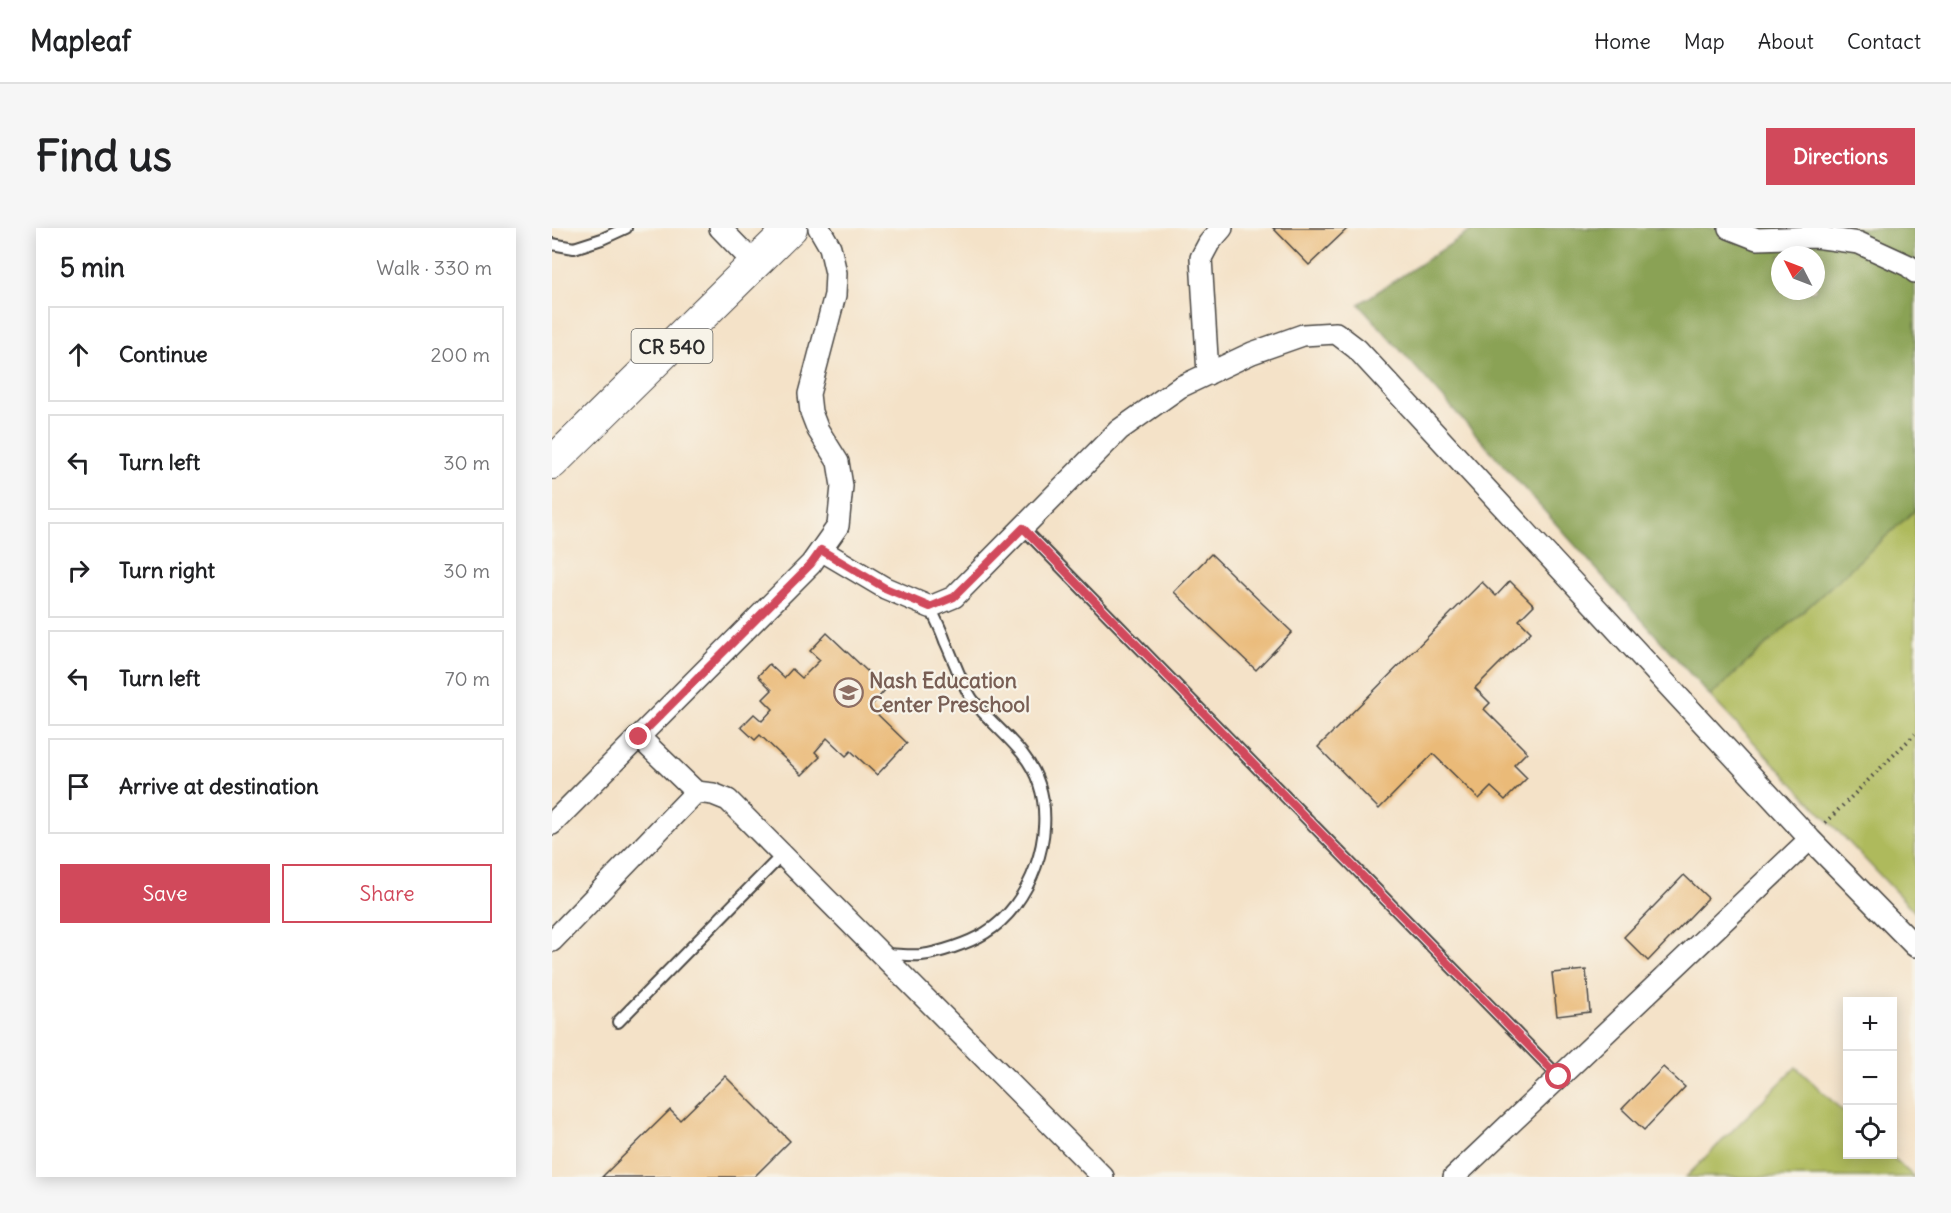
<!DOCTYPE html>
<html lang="en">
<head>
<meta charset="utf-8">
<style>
  :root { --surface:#fff; --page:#f6f6f6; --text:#202124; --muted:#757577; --line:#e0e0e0; --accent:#d1495b }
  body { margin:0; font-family:Delius,sans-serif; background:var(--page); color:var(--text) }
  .controls { position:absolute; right:18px; bottom:18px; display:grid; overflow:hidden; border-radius:0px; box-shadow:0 3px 15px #0003 }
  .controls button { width:54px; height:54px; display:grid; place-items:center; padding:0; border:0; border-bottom:2px solid var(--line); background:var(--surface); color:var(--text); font:30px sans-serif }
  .compass { position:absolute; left:1219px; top:18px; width:54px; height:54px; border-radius:50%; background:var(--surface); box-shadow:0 3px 15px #0003; rotate:312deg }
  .stop { position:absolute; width:18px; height:18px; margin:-14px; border:4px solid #d1495b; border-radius:50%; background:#fff }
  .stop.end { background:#d1495b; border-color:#fff; box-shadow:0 2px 6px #0008 }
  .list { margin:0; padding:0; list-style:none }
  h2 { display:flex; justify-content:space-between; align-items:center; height:78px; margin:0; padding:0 24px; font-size:26px }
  h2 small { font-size:20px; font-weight:400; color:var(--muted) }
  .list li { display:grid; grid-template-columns:39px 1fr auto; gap:18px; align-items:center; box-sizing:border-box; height:96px; margin:0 12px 12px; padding:0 12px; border:2px solid var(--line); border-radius:0px }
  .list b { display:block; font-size:22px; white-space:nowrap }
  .list em { font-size:20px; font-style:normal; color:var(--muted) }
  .actions { display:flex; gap:12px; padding:18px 24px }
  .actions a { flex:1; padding:14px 0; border:2px solid var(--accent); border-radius:0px; text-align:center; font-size:21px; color:var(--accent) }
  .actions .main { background:var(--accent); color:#fff }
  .icon { flex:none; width:33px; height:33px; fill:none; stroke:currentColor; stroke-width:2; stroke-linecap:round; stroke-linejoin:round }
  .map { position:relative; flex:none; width:1363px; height:949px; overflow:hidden; border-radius:0px }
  header { display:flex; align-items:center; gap:36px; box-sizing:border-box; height:84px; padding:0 30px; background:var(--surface); border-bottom:2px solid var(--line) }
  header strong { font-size:28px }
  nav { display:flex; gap:33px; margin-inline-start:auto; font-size:21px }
  .intro { display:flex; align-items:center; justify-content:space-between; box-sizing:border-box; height:144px; padding:0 36px }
  h1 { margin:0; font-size:42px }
  .button { padding:15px 27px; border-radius:0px; background:var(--accent); color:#fff; font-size:21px; font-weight:700 }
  main { display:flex; gap:36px; padding:0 36px }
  aside { flex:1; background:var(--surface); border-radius:0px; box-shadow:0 3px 15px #0003 }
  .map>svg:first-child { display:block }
</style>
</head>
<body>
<header>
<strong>Mapleaf</strong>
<nav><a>Home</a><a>Map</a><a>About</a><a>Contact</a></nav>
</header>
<div class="intro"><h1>Find us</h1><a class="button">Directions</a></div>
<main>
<aside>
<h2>5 min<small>Walk · 330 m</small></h2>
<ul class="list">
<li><svg class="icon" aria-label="ahead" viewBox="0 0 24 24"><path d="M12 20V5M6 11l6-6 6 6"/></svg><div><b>Continue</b></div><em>200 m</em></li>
<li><svg class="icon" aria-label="left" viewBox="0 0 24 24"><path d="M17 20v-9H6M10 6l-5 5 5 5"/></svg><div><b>Turn left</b></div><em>30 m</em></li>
<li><svg class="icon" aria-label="right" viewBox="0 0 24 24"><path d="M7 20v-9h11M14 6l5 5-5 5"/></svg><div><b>Turn right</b></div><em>30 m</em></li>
<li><svg class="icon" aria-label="left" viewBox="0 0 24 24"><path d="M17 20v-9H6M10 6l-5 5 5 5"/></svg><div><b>Turn left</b></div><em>70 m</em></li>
<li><svg class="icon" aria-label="arrive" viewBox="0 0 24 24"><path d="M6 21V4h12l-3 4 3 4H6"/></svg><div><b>Arrive at destination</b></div></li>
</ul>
<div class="actions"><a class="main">Save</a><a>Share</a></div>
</aside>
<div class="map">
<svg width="1363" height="949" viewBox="0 0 1363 949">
  <rect width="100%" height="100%" fill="#f7f3e8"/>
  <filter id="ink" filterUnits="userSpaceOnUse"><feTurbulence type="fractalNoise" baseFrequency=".0167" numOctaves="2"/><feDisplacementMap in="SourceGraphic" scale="12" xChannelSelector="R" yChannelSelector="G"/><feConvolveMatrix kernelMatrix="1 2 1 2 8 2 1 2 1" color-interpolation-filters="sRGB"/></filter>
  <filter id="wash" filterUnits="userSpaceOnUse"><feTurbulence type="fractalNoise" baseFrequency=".008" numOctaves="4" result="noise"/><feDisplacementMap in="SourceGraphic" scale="24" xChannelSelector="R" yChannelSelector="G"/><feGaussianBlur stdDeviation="1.35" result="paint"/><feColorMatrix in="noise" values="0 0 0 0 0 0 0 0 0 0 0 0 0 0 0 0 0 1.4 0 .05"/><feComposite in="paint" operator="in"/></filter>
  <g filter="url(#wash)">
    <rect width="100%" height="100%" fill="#f4e2c8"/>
    <path fill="#aeba5c" stroke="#6c7244" stroke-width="1.5" d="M1363,282V684L1158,468Z
      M1244,839L1295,887L1296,926L1338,927L1362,949H1134Z"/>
    <path fill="#8aa254" stroke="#5a6640" stroke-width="1.5" fill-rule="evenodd" d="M923,0H1363V282L1158,468L807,76ZM1228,27H1264V63H1228Z"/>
    <g id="blocks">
      <path fill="#eaba78" d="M721,0H796L757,37Z
        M659,326L740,404L704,442L622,364Z
        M958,353L982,377L967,392L979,404L923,460L938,475L932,481L975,524L962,537L975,550L953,572L939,559L927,571L881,526L827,581L766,519L930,354L944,368Z
        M275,405L334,461L318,479L355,515L325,547L299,523L294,528L275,510L263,524L268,529L250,547L208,507L203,512L189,499L202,486L210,493L221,481L211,471L220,462L206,448L217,436L232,450L240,441L250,450L268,432L258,423Z
        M1132,647L1156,670L1096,733L1072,709Z
        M1034,742L1038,784L1005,788L1000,745Z
        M1111,839L1133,859L1092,902L1070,881Z
        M173,848L238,913L202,949H50L118,882L128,892Z"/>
    </g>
  </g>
  <g filter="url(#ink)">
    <use href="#blocks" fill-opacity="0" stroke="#494643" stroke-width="1.5"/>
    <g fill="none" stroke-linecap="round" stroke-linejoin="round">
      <defs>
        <path id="service" d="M0,16L22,20L50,11L74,0
          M471,300L1007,849
          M332,726C344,726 357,728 369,727C387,725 417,715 433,705C479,677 504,606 487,556C475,519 442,501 420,471C408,453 402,432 393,413C389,401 383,390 378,379
          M66,794L230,627"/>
        <path id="minor" d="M168,0L203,36
          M1177,0L1205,11L1263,9L1307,15L1357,38L1363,44
          M656,146L649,30L657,15L670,0
          M269,322L333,360L378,379L402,369L567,202L628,159L700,125L751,107L784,105L805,121L1258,611L1363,718
          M144,564L161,566L176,572L551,949
          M0,596L259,336L286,298L290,258L286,234L266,202L259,184L257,166L283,67L284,45L278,19L267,0
          M0,713L144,564L87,509
          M902,949L1258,611"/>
        <path id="primary" d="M0,235L239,0"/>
      </defs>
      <use href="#service" stroke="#494643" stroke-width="14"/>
      <use href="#minor" stroke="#494643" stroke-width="24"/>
      <use href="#primary" stroke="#494643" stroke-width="34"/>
      <path stroke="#494643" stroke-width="4" stroke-dasharray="1.5 4.5" stroke-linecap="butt" d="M1273,595L1363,506"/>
      <use href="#service" stroke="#fff" stroke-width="10"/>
      <use href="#minor" stroke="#fff" stroke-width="21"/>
      <use href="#primary" stroke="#fff" stroke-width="32"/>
    </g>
  </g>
  <g fill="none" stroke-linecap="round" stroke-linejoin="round" filter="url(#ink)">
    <path stroke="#d1495b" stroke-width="8" d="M87,509L259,336L269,322L333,360L378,379L402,369L471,300L1007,849"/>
  </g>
  <defs>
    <symbol id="school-ring" viewBox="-11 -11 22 22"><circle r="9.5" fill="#f7f3e8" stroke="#8d6e63" stroke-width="1.5"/><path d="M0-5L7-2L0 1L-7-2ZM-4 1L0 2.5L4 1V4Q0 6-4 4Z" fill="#8d6e63"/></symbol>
  </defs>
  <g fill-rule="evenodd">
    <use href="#school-ring" x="280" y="448" width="33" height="33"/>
  </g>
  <g text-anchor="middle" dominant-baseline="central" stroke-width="4.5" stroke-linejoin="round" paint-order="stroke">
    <rect fill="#f7f3e8" stroke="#686764" stroke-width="1.5" x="79.5" y="101" width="81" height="34" rx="4.5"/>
    <g font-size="20" font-weight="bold" fill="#2b2b2b">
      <text x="120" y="118">CR 540</text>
    </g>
    <g font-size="21" font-weight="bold" fill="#785e54" stroke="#f7f3e8" text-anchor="start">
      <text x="317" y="452">Nash Education<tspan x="317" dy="24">Center Preschool</tspan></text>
    </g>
  </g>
</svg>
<div class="controls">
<button>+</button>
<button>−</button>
<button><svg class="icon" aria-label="locate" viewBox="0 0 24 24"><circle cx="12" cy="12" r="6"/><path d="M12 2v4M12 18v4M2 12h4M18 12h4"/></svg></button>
</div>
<svg class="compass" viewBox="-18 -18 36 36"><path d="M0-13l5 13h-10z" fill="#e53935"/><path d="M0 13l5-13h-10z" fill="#757577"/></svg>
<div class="stop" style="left:1007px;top:849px"></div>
<div class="stop end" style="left:87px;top:509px"></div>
</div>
</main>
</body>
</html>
